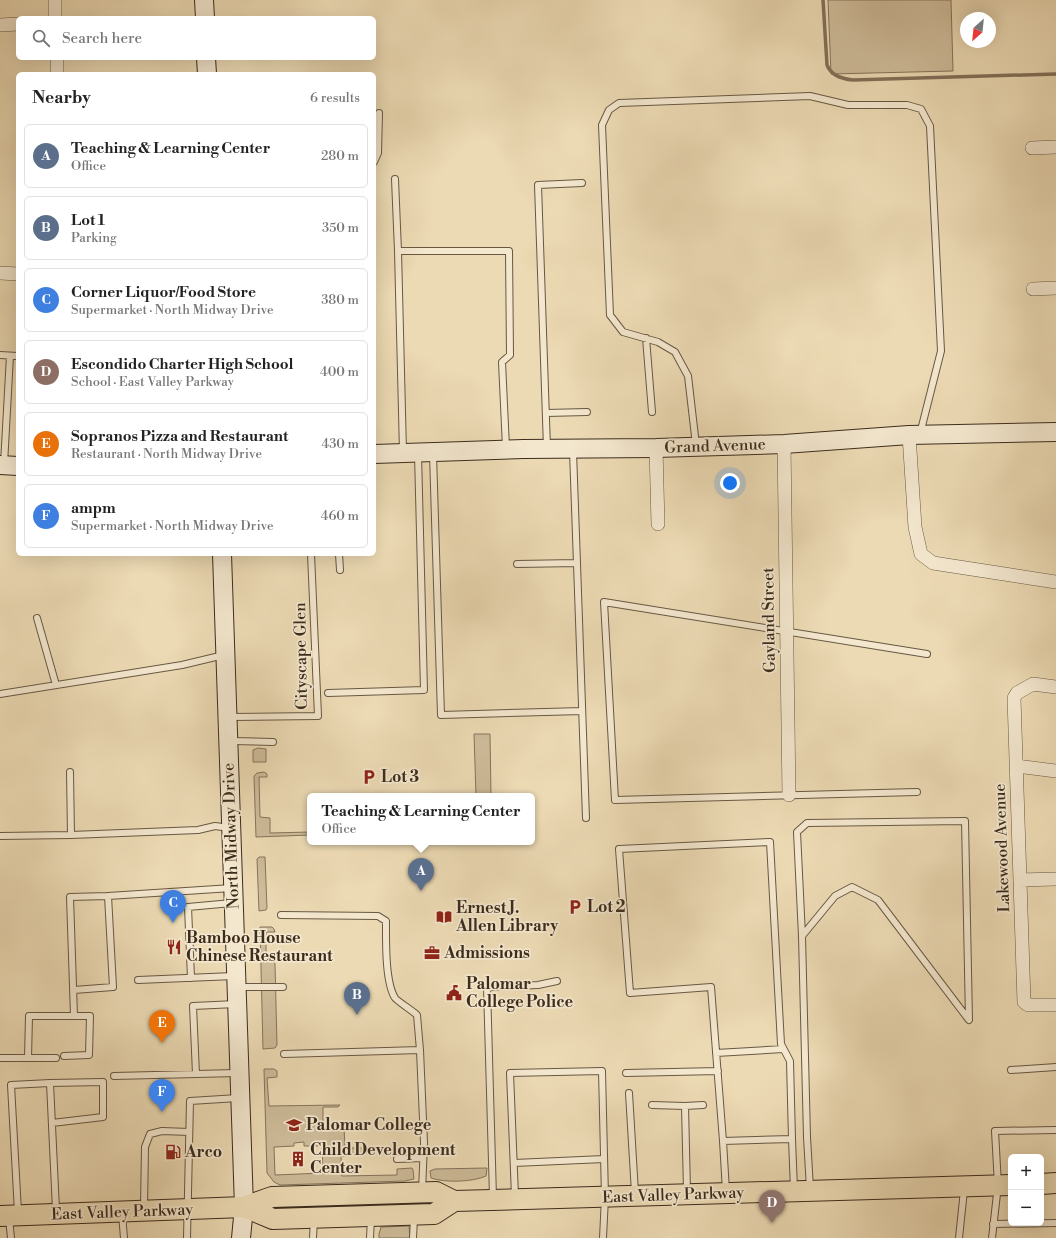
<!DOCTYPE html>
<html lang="en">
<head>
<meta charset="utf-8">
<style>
  :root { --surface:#fff; --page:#f2f2f2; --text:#222; --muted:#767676; --line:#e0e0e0; --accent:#8f2418 }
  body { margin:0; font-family:"Libre Bodoni",serif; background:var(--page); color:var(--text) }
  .controls { position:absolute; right:12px; bottom:12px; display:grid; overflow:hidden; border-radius:6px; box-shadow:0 4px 16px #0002 }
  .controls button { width:36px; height:36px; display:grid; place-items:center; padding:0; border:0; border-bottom:1px solid var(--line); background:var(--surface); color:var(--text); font:20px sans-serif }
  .compass { position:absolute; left:960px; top:12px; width:36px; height:36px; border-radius:50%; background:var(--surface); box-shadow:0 4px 16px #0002; rotate:207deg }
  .you { position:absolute; left:730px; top:483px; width:14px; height:14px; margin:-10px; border:3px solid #fff; border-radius:50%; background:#1a73e8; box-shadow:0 0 0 6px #1a73e833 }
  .badge { display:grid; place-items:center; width:26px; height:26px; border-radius:50%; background:var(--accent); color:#fff; font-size:13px; font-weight:700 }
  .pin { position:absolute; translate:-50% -33px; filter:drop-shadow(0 1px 2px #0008) }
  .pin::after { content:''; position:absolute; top:21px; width:14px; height:12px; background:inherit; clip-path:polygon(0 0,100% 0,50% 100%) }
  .popup { position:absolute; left:307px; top:793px; width:228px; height:52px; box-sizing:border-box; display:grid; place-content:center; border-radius:6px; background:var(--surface); filter:drop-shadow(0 1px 3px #0005); font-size:13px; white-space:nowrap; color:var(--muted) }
  .popup b { font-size:15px; color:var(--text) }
  .popup::after { content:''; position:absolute; left:50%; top:100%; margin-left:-8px; border:8px solid transparent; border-top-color:var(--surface) }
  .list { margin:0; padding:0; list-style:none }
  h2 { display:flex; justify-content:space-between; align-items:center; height:52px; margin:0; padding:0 16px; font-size:17px }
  h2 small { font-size:13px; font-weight:400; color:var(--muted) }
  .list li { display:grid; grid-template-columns:26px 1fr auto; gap:12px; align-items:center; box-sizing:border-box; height:64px; margin:0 8px 8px; padding:0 8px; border:1px solid var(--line); border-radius:6px }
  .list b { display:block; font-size:15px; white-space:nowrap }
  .list p { margin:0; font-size:13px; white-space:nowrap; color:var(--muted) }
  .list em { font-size:13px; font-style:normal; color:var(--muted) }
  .icon { flex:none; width:22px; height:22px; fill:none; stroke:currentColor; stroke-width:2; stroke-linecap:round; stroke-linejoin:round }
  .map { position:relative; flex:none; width:1056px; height:1238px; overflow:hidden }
  .search { position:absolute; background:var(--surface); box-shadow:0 4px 16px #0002; left:16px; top:16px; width:360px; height:44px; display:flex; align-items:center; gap:10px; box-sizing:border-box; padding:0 14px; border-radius:6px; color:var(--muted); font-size:15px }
  .panel { position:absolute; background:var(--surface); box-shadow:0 4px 16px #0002; left:16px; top:72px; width:360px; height:484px; border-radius:6px }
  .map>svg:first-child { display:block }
</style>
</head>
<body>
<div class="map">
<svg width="1056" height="1238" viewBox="0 0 1056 1238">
  <rect width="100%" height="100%" fill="#ecdab4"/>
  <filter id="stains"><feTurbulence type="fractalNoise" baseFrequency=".005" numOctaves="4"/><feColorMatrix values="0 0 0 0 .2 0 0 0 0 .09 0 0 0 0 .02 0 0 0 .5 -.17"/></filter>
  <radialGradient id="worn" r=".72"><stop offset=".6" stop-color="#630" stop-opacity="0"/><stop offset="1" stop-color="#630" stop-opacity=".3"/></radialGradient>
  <path fill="#cebc9a" stroke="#85745c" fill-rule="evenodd" d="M828,0H951L953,71L831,74Z
    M474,734H490L491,796H476Z
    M258,748L266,749V762H253V750Z
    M264,772L267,774V777H259L260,817L270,818V833L310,832V835L256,837L254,776L257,773Z
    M259,857H265L267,908L266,910L259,911L257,859Z
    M260,927H272L274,929L275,932H266V960L273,961L275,964L277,1045L275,1048L263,1049Z
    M264,1069H274L277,1071V1077L267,1078L269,1106L340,1105L338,1107H323V1129H340V1127H344L345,1148H366L367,1153L363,1155L341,1156L342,1176L397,1175V1169L412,1168L413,1170L414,1179L405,1181L280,1185L274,1182L267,1173ZM304,1142V1146H322L323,1173L275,1175L274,1147L294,1146V1143Z
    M487,1168L486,1176C473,1182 445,1183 431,1178L430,1171L435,1169Z
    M409,1226L410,1238H379V1234L381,1227Z"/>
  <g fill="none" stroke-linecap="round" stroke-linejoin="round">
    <path stroke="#827159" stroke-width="3.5" d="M823,0L827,65C831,75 842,79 853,80L1056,74"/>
    <defs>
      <path id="lane" d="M374,162L378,153L379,113
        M395,179L398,251
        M646,338L652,412
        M0,355L18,356
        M546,413L587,412
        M696,445L688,376L675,352L658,342L623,332L610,315L602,125L609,110L619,103L810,96L848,105H907L921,109L930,126L941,351L920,434
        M547,448L538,185L582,183
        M573,451L586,818
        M403,452L398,251H509L510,355L502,362L506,448
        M433,454L441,715L582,711
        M4,464L10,356
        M339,554L340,570
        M517,564L577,563
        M37,618L56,685
        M328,693L424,690L418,454
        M0,694L182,665L224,655
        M229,717L318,716L311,554
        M231,741L273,742
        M70,772L71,835
        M917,792L615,800L604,602L927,654
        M0,836L71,835L198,830L215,826L230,828
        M108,896L232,888
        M281,915L378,916L386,921C386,941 385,982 395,998C396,1000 414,1012 417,1015L420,1050L424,1143L422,1191
        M802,936L835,896L852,887L878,900L969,1020L965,821L807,823L797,832L802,936L807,1137L810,1189
        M191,978L188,907L232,903
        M138,980L234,976
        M238,987H283
        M74,990L113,987L108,896L70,897L74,1016
        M716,1053L783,1049
        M284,1054L420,1050
        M0,1058H56
        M28,1058L29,1016H90L89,1055L64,1056
        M1011,1070L1056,1067
        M626,1073L718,1071
        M196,1074L193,1006L236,1004
        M114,1076L237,1073
        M50,1083L103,1082V1117L52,1123
        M629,1093L635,1193
        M652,1105L685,1106
        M723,1141L711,987L630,993L619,849L770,842L781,1044L790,1061L792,1139
        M397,1159L423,1158
        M514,1163L604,1159
        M687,1191L685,1106L703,1105
        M726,1191L723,1141L792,1139L794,1190
        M515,1196L510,1073L602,1071L605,1197L603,1238
        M493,1197L487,987L538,985L557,981
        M144,1207L145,1147L150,1134L162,1131L189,1132
        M18,1212L11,1085L50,1083L56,1210
        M122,1214L124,1238
        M9,1218L11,1238
        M993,1224L1056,1223
        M187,1238L190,1101L238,1098
        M313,1238L314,1220
        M370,1238L371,1218
        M413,1238L414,1218
        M959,1238L964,1190
        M992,1238L998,1185L995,1131L1056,1130"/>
      <path id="street" d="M55,0V18
        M0,25L18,24
        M57,58V74
        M1032,148L1056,147
        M0,273L18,274
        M1033,289L1056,288
        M909,435L915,527L921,554L933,563L1056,582
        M784,444L789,795
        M656,448L658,524
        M1056,687L1033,684L1017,693L1014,698L1024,1002L1028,1005H1056
        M1016,766L1056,771
        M1020,880L1056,879"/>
      <path id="secondary" d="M204,0L205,18
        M206,58L207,74
        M374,454L523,449L656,448L784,444L909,435L1056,432
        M0,465L18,466
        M222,554L244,1207L241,1238"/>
      <path id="primary" d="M1041,1184L1056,1183
        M244,1207L273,1219L434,1214L454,1201
        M0,1216L244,1207L272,1197L436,1192L454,1201L1011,1185"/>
    </defs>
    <use href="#lane" stroke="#685843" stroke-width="8"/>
    <use href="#street" stroke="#685843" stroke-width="14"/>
    <use href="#secondary" stroke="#3c2c1d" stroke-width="20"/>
    <use href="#primary" stroke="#3c2c1d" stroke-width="22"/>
    <use href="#lane" stroke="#f3e7ce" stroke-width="6"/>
    <use href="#street" stroke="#f3e7ce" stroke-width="13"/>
    <use href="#secondary" stroke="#f3e7ce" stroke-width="18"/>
    <use href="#primary" stroke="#ecdab4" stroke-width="20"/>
  </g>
  <defs>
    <symbol id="parking-bare" viewBox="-9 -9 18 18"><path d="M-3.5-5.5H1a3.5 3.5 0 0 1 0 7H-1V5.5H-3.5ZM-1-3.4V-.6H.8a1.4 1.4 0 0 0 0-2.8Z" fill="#8f2418" stroke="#f3e7ce" stroke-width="2.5" paint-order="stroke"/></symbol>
    <symbol id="library-bare" viewBox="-9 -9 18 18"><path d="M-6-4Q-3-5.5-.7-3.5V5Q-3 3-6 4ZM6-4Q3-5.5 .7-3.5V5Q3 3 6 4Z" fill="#8f2418" stroke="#f3e7ce" stroke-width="2.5" paint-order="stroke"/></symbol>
    <symbol id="restaurant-bare" viewBox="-9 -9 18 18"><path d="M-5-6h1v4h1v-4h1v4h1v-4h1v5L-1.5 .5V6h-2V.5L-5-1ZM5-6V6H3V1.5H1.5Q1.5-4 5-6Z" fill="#8f2418" stroke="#f3e7ce" stroke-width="2.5" paint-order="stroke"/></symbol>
    <symbol id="office-bare" viewBox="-9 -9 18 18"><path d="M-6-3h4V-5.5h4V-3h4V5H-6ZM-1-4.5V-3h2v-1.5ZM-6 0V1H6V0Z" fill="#8f2418" stroke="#f3e7ce" stroke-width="2.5" paint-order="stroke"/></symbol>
    <symbol id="civic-bare" viewBox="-9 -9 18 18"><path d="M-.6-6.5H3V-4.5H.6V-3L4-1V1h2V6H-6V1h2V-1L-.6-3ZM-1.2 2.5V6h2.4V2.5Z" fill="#8f2418" stroke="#f3e7ce" stroke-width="2.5" paint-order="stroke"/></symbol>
    <symbol id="university-bare" viewBox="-9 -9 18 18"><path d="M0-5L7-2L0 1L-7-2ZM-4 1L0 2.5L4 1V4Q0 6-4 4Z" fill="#8f2418" stroke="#f3e7ce" stroke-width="2.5" paint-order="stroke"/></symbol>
    <symbol id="fuel-bare" viewBox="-9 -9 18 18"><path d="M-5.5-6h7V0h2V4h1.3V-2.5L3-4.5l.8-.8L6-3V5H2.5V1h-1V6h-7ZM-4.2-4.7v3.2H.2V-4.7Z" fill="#8f2418" stroke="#f3e7ce" stroke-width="2.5" paint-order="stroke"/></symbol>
    <symbol id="building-bare" viewBox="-9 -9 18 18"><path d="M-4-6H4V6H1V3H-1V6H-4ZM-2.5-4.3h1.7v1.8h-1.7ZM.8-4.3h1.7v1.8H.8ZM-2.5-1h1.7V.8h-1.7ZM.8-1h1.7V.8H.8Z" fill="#8f2418" stroke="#f3e7ce" stroke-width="2.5" paint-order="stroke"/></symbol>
  </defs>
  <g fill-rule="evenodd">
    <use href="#parking-bare" x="358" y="766" width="22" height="22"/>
    <use href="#parking-bare" x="564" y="896" width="22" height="22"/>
    <use href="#library-bare" x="433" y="906" width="22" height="22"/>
    <use href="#restaurant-bare" x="163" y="936" width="22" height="22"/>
    <use href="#office-bare" x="421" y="942" width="22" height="22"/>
    <use href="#civic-bare" x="443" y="982" width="22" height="22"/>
    <use href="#university-bare" x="283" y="1114" width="22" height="22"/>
    <use href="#fuel-bare" x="162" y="1141" width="22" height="22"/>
    <use href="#building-bare" x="287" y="1148" width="22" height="22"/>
  </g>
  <g text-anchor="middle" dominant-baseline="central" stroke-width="3.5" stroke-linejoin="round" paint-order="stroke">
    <g font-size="16" fill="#3c2c1d" stroke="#f3e7ce">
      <text transform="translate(715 446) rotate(-2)">Grand Avenue</text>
      <text transform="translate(769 620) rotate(-91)">Gayland Street</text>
      <text transform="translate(301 656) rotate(-91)">Cityscape Glen</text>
      <text transform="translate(231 836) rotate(-92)">North Midway Drive</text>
      <text transform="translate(1002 848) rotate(-92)">Lakewood Avenue</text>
      <text transform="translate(673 1195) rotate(-2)">East Valley Parkway</text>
      <text transform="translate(122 1212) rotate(-2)">East Valley Parkway</text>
    </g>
    <g font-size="16" font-weight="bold" fill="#3c2c1d" stroke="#f3e7ce" text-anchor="start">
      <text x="381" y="777">Lot 3</text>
      <text x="587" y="907">Lot 2</text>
      <text x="456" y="908">Ernest J.<tspan x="456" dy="18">Allen Library</tspan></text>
      <text x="186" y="938">Bamboo House<tspan x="186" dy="18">Chinese Restaurant</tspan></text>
      <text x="444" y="953">Admissions</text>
      <text x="466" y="984">Palomar<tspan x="466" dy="18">College Police</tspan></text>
      <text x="306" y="1125">Palomar College</text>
      <text x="310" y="1150">Child Development<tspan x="310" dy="18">Center</tspan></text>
      <text x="185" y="1152">Arco</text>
    </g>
  </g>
  <rect width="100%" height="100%" filter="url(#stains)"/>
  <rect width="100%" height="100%" fill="url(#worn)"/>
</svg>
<div class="controls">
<button>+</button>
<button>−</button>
</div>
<svg class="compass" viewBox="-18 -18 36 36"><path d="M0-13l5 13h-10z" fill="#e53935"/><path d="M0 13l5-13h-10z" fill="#767676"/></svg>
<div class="you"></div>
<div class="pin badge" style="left:421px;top:891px;background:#5c6f8a">A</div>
<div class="popup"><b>Teaching &amp; Learning Center</b>Office</div>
<div class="pin badge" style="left:357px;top:1015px;background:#5c6f8a">B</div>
<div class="pin badge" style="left:173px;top:923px;background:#3f7fe0">C</div>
<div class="pin badge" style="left:772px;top:1223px;background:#8d6e63">D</div>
<div class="pin badge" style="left:162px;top:1043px;background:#e8710a">E</div>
<div class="pin badge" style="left:162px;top:1112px;background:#3f7fe0">F</div>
<div class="search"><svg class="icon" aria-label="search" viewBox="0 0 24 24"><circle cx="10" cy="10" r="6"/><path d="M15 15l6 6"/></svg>Search here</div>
<section class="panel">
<h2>Nearby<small>6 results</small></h2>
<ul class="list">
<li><span class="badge" style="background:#5c6f8a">A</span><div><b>Teaching &amp; Learning Center</b><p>Office</p></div><em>280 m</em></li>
<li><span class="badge" style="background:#5c6f8a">B</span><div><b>Lot 1</b><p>Parking</p></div><em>350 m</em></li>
<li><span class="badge" style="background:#3f7fe0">C</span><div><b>Corner Liquor/Food Store</b><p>Supermarket · North Midway Drive</p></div><em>380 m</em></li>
<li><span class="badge" style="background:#8d6e63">D</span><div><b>Escondido Charter High School</b><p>School · East Valley Parkway</p></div><em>400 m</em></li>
<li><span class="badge" style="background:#e8710a">E</span><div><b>Sopranos Pizza and Restaurant</b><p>Restaurant · North Midway Drive</p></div><em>430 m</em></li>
<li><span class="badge" style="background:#3f7fe0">F</span><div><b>ampm</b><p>Supermarket · North Midway Drive</p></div><em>460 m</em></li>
</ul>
</section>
</div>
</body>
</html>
